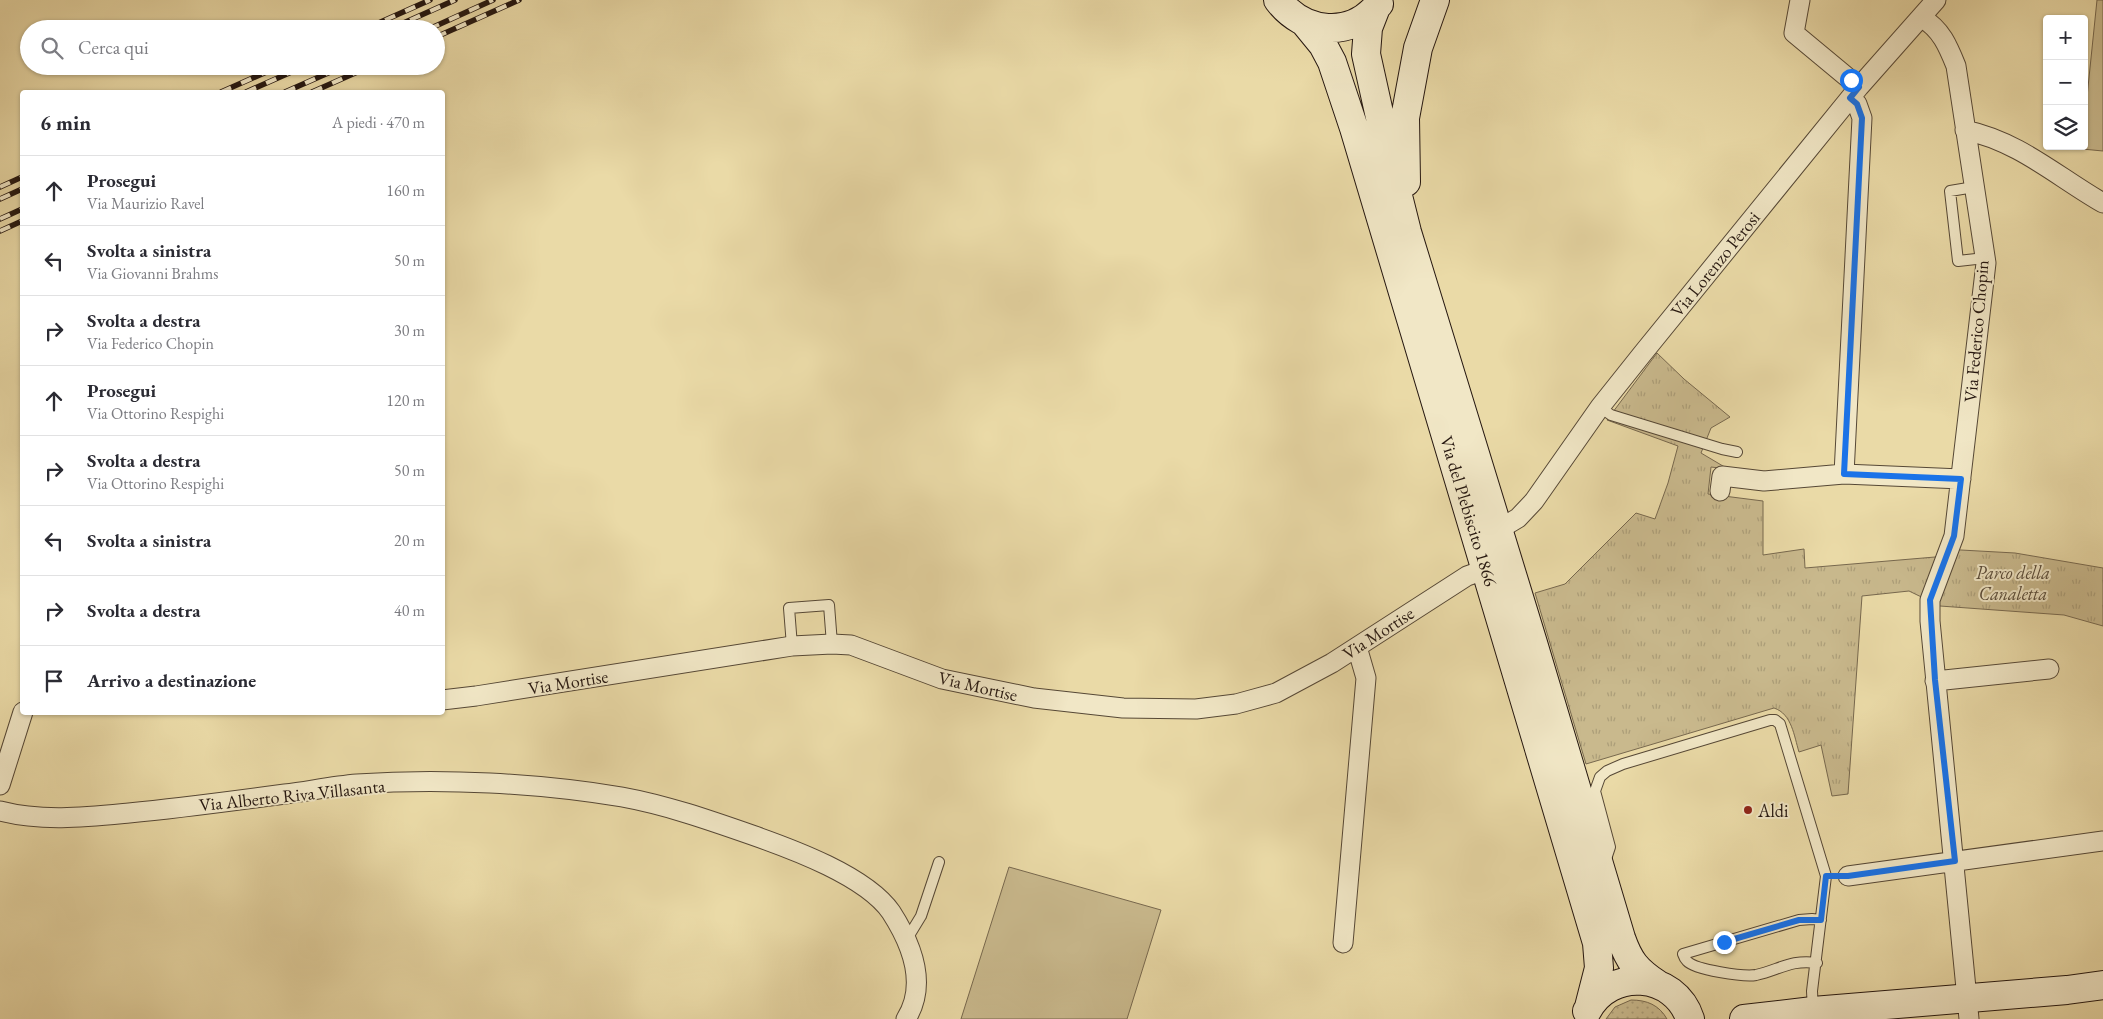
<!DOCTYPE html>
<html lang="it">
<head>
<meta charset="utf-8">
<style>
  :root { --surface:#fff; --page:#f2f2f3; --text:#2b2b33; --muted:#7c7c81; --line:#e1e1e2 }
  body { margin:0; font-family:"EB Garamond",serif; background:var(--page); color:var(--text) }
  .controls { position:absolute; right:15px; top:15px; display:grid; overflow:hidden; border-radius:5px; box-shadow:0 1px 4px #0004 }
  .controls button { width:45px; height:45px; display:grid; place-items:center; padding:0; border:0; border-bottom:1px solid var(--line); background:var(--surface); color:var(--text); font:25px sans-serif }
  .stop { position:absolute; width:15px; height:15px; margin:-11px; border:4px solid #1a73e8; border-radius:50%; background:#fff }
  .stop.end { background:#1a73e8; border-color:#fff; box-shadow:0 1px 5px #0008 }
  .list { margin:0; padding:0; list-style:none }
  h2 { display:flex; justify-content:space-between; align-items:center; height:65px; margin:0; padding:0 20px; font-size:21px }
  h2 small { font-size:16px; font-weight:400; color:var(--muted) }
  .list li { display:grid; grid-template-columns:32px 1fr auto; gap:15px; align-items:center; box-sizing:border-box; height:70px; padding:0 20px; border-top:1px solid var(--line) }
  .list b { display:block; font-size:19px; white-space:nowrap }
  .list p { margin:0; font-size:16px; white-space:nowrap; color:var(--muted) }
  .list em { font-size:16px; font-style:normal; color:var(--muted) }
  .icon { flex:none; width:28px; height:28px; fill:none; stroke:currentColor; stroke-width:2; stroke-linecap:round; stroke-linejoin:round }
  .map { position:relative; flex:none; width:2103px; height:1019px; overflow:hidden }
  .search { position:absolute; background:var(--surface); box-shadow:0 1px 4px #0004; left:20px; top:20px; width:425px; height:55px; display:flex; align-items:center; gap:12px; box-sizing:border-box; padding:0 18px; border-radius:28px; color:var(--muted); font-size:19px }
  .panel { position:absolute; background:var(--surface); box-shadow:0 1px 4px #0004; left:20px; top:90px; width:425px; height:625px; border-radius:5px }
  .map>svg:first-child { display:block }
</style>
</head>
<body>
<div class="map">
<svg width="2103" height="1019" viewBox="0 0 2103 1019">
  <defs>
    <pattern id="grass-dots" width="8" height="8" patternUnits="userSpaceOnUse" patternTransform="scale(1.25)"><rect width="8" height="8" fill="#c9b98d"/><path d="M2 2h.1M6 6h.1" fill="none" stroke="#ac9e79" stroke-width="1.8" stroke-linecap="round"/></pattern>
    <pattern id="park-tufts" width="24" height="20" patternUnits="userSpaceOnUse" patternTransform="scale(1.25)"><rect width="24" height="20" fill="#c9b98d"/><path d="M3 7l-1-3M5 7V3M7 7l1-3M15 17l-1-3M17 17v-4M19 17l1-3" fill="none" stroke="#ac9e79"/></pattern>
  </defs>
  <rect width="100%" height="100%" fill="#eadaa7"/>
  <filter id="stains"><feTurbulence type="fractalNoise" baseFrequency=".004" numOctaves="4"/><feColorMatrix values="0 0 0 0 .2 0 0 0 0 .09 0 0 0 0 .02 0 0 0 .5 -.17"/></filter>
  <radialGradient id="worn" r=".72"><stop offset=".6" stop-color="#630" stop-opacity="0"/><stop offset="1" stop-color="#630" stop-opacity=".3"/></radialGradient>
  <path fill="url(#grass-dots)" stroke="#77684e" d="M1631,1000C1647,1000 1659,1005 1667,1019H1606L1615,1007Z"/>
  <path fill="url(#park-tufts)" stroke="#77684e" d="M1657,353L1684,379L1730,417L1711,428L1701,453L1728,469L1711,467L1708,494L1763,501V555L1804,549L1805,568L1935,557L1943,549L2015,553L2103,568V626L2064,615L1940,606L1909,591L1862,596L1848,794L1832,796L1821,745L1799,752C1794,736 1792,714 1774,708L1586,764L1535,593L1565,584L1636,513L1655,519L1668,483L1678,446L1607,420Z"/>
  <path fill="#c9b98d" stroke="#77684e" d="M2097,0H2103V151L2082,149V146H2084V126Z
    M1009,867L1161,910L1127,1019H961Z"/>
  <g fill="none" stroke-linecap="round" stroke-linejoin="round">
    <defs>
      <path id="lane" d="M1974,187L1950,191L1958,261L1985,258
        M1600,407L1611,415L1722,449L1737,452
        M792,646L789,608L829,605L832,644
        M1605,862L1610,847L1595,791L1600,777L1607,771L1623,764L1770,720H1775L1780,724L1826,876L1812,991L1813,1011
        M907,939L921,916L939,862
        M1817,963C1791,959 1779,970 1756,975C1744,977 1695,970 1687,961C1685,959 1684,957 1683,954L1799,920L1812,919L1821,920"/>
      <path id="street" d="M1800,0L1794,33L1859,87
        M1922,18C1941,29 1948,46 1956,66L1986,263L1954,536L1930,600V621L1969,1019
        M1965,130C2020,142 2056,176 2103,203
        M1844,474L1862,118L1857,104L1850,98
        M1720,491L1722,476L1764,481L1844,474L1961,479
        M1498,528L1508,524L1518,518L1534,501L1600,407L1643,353L1859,87L1936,0
        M1935,681L2049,669
        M442,700L476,696L792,646L832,644L851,645L942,679L1034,698L1123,708L1196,709L1236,704L1276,693L1332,663L1467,576L1487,569
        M0,785L23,712
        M0,811C42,822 87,817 129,813C181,808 233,801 285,794C309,791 333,786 357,784C442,778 538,783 622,797C666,805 709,820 752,835C792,849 866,876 891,912C911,943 928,984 906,1019
        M1848,876L2103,841
        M1343,943L1366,678L1357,647"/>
      <path id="secondary" d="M1278,0C1304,34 1351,39 1379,4
        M1375,10L1368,28L1366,54L1393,176L1407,232L1533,643L1621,938C1629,961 1636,970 1657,984
        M1305,23L1323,45L1332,62L1354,128L1597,943L1599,968L1589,1007
        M1406,182L1405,118L1418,48L1435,0
        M1587,1011C1610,967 1675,972 1690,1019
        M1744,1019L1813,1011L2067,990L2103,985"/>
    </defs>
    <use href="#lane" stroke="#564836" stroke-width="12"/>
    <use href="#street" stroke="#564836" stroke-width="21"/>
    <use href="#secondary" stroke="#251710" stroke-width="30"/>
    <use href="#lane" stroke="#f1e7c6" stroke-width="10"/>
    <use href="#street" stroke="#f1e7c6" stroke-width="19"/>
    <use href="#secondary" stroke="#f1e7c6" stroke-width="28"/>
    <defs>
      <path id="rail" d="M365,29L430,0
        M390,29L455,0
        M429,29L493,0
        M436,37L519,0
        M221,92L280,66
        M246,92L305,66
        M285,92L344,66
        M312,92L371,66
        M0,187L22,177
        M0,199L22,189
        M0,219L22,209
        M0,231L22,221"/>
    </defs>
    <use href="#rail" stroke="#251710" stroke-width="5.5"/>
    <use href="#rail" stroke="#f1e7c6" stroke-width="4" stroke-dasharray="11" stroke-linecap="butt"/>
  </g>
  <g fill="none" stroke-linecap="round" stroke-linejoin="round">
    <path stroke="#1a73e8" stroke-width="6" d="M1724,942L1799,920H1821L1826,876H1848L1955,861L1935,680L1930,600L1954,536L1961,479L1844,474L1862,118L1857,104L1850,98L1859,87L1851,80"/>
  </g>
  <circle fill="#8f2418" stroke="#f1e7c6" stroke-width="2" cx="1748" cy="810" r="5"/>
  <g text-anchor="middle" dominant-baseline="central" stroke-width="4" stroke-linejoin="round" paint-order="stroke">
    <g font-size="18" fill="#251710" stroke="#f1e7c6">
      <text transform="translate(1715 264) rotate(-51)">Via Lorenzo Perosi</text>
      <text transform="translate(1976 331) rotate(-85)">Via Federico Chopin</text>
      <text transform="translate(1469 511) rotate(73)">Via del Plebiscito 1866</text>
      <text transform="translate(1378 633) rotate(-33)">Via Mortise</text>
      <text transform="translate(568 682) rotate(-9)">Via Mortise</text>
      <text transform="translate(978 686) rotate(13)">Via Mortise</text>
      <text transform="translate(292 795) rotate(-6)">Via Alberto Riva Villasanta</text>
    </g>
    <g font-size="18" font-style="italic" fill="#564836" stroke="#f1e7c6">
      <text x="2013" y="572">Parco della<tspan x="2013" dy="21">Canaletta</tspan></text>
    </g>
    <g font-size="18" fill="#251710" stroke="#f1e7c6" text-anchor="start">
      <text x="1758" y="810">Aldi</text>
    </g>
  </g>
  <rect width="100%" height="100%" filter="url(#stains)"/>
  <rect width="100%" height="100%" fill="url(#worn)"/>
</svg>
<div class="controls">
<button>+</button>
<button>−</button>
<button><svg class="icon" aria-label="layers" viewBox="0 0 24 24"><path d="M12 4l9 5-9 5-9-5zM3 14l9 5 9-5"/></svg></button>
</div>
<div class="stop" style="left:1851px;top:80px"></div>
<div class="stop end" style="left:1724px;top:942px"></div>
<div class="search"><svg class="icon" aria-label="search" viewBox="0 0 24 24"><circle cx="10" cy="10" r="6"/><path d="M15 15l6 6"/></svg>Cerca qui</div>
<section class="panel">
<h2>6 min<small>A piedi · 470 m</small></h2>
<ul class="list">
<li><svg class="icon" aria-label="ahead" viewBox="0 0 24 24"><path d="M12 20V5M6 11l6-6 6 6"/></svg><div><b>Prosegui</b><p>Via Maurizio Ravel</p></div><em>160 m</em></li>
<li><svg class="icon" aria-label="left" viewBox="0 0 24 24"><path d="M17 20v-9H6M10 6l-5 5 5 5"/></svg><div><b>Svolta a sinistra</b><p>Via Giovanni Brahms</p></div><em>50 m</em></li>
<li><svg class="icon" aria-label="right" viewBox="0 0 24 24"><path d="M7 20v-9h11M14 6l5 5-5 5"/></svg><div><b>Svolta a destra</b><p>Via Federico Chopin</p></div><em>30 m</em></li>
<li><svg class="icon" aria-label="ahead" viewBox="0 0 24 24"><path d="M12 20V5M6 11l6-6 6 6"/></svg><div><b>Prosegui</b><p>Via Ottorino Respighi</p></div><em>120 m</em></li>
<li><svg class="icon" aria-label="right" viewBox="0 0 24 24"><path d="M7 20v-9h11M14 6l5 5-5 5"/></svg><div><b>Svolta a destra</b><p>Via Ottorino Respighi</p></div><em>50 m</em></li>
<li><svg class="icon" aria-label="left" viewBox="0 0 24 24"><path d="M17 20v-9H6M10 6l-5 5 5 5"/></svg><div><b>Svolta a sinistra</b></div><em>20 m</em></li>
<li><svg class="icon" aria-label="right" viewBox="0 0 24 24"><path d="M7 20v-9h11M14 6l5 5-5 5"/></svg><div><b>Svolta a destra</b></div><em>40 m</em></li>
<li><svg class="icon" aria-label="arrive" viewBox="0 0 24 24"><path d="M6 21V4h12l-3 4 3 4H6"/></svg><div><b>Arrivo a destinazione</b></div></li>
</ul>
</section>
</div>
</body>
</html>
